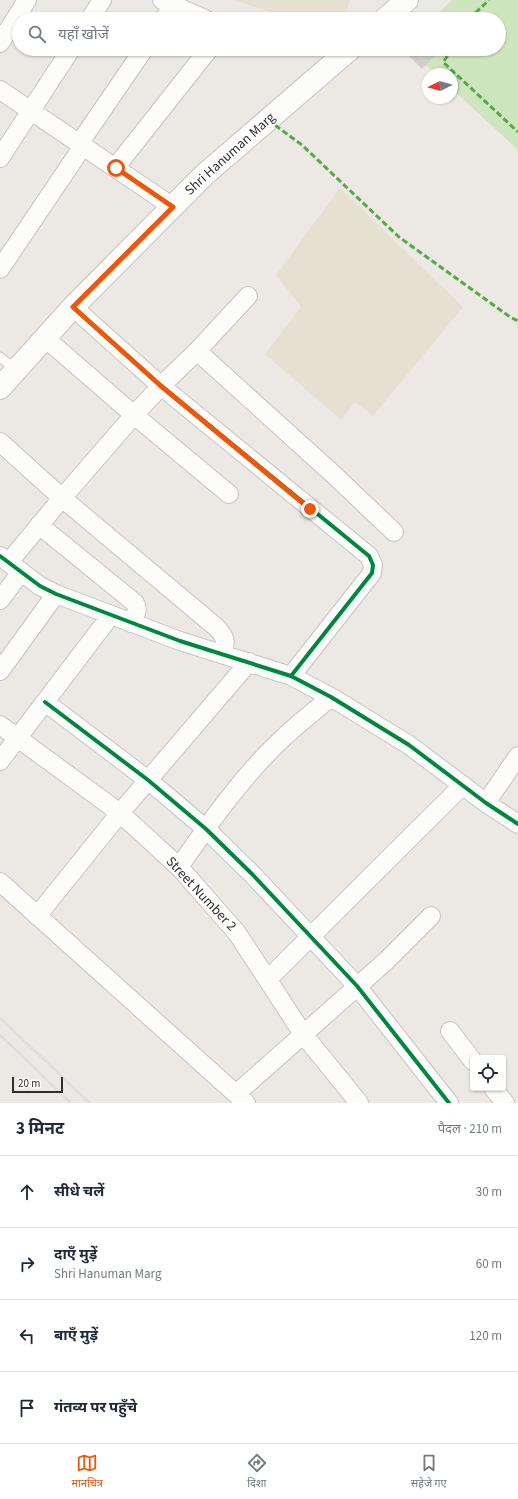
<!DOCTYPE html>
<html lang="hi">
<head>
<meta charset="utf-8">
<style>
  :root { --surface:#fff; --page:#f2f2f3; --text:#1f2937; --muted:#747a83; --line:#e0e1e3; --accent:#ea580c }
  body { margin:0; font-family:"Source Sans 3","Noto Sans Devanagari",sans-serif; background:var(--page); color:var(--text) }
  .controls { position:absolute; right:12px; bottom:12px; display:grid; overflow:hidden; border-radius:4px; box-shadow:0 1px 3px #0004 }
  .controls button { width:36px; height:36px; display:grid; place-items:center; padding:0; border:0; border-bottom:1px solid var(--line); background:var(--surface); color:var(--text); font:20px sans-serif }
  .compass { position:absolute; left:422px; top:68px; width:36px; height:36px; border-radius:50%; background:var(--surface); box-shadow:0 1px 3px #0004; rotate:265deg }
  .scale { position:absolute; left:12px; bottom:10px; width:51px; box-sizing:border-box; padding-left:4px; border:2px solid #2e2e2e; border-top:0; font-size:11px; line-height:14px; white-space:nowrap; color:#2e2e2e; -webkit-text-stroke:3px #fff; paint-order:stroke }
  .stop { position:absolute; width:12px; height:12px; margin:-9px; border:3px solid #ea580c; border-radius:50%; background:#fff }
  .stop.end { background:#ea580c; border-color:#fff; box-shadow:0 1px 4px #0008 }
  .list { margin:0; padding:0; list-style:none }
  h2 { display:flex; justify-content:space-between; align-items:center; height:52px; margin:0; padding:0 16px; font-size:17px }
  h2 small { font-size:13px; font-weight:400; color:var(--muted) }
  .list li { display:grid; grid-template-columns:26px 1fr auto; gap:12px; align-items:center; box-sizing:border-box; height:72px; padding:0 16px; border-top:1px solid var(--line) }
  .list b { display:block; font-size:15px; white-space:nowrap }
  .list p { margin:0; font-size:13px; white-space:nowrap; color:var(--muted) }
  .list em { font-size:13px; font-style:normal; color:var(--muted) }
  .icon { flex:none; width:22px; height:22px; fill:none; stroke:currentColor; stroke-width:2; stroke-linecap:round; stroke-linejoin:round }
  .map { position:relative; flex:none; width:518px; height:1103px; overflow:hidden }
  .search { position:absolute; background:var(--surface); box-shadow:0 1px 3px #0004; left:12px; right:12px; top:12px; height:44px; display:flex; align-items:center; gap:10px; box-sizing:border-box; padding:0 14px; border-radius:22px; color:var(--muted); font-size:15px }
  .sheet { height:340px; background:var(--surface) }
  nav { display:flex; justify-content:space-around; align-items:center; box-sizing:border-box; height:56px; border-top:1px solid var(--line); background:var(--surface); font-size:11px; color:var(--muted) }
  nav a { display:grid; justify-items:center; gap:2px }
  nav .on { color:var(--accent) }
  .map>svg:first-child { display:block }
</style>
</head>
<body>
<div class="map">
<svg width="518" height="1103" viewBox="0 0 518 1103">
  <rect width="100%" height="100%" fill="#ece8e4"/>
  <path fill="#e6e0d3" d="M234,0H350L344,19H290Z
    M340,188L463,307L373,416L355,402L341,420L265,354L301,307L276,275Z"/>
  <path fill="#cee6be" d="M452,0H518V150L452,89V74H436L409,49H499V19H432Z"/>
  <path fill="#d1cecb" d="M402,49H441L422,69Z"/>
  <g fill="none" stroke-linecap="round" stroke-linejoin="round">
    <defs>
      <path id="service" d="M0,357L17,370"/>
      <path id="minor" d="M162,0L205,19
        M90,19L102,0
        M164,19L173,5
        M0,43L27,0
        M0,90L173,207
        M79,144L144,49
        M0,158L71,49
        M115,168L209,49
        M0,269L83,146
        M73,307L161,386L369,556L373,565L372,573L291,676
        M45,338L134,415L229,494
        M197,351L333,474L394,532
        M0,442L62,498L216,627C226,637 226,641 223,654
        M39,525L135,603C139,610 135,616 131,623
        M0,556L40,586L56,594L180,641L291,676L331,697L409,745L486,803L518,824
        M9,562L62,498L134,415L161,386L197,351L248,296
        M0,600L21,572
        M0,671L56,594
        M45,702L148,780L206,829L253,875L357,986L449,1103
        M0,725L120,813L179,867L237,933L303,1034L359,1103
        M0,761L111,615
        M486,803L518,756
        M179,867C211,821 243,775 284,737C299,723 316,710 331,697
        M0,882L246,1103
        M37,916L120,813L249,662
        M268,979L463,785
        M450,1031L473,1061
        M493,1088L505,1103
        M236,1094L386,961L431,916"/>
      <path id="tertiary" d="M385,19L407,0
        M0,388L73,307L203,176L350,49"/>
    </defs>
    <use href="#service" stroke="#c5c4c5" stroke-width="11"/>
    <use href="#minor" stroke="#c5c4c5" stroke-width="20"/>
    <use href="#tertiary" stroke="#c5c4c5" stroke-width="24"/>
    <use href="#service" stroke="#fcfcfb" stroke-width="9"/>
    <use href="#minor" stroke="#fcfcfb" stroke-width="18"/>
    <use href="#tertiary" stroke="#fcfcfb" stroke-width="22"/>
    <path stroke="#dfdfe1" stroke-width="3" d="M0,1018L90,1103
      M0,1035L71,1103"/>
    <path stroke="#54ab44" stroke-width="3" stroke-dasharray="6 3" stroke-linecap="butt" d="M469,19L489,0
      M453,49L443,62L518,132
      M268,120L302,145L399,237L510,317L518,321"/>
    <defs>
      <path id="cycleway" d="M73,307L161,386L369,556L373,565L372,573L291,676
        M0,556L40,586L56,594L180,641L291,676L331,697L409,745L486,803L518,824
        M45,702L148,780L206,829L253,875L357,986L449,1103"/>
    </defs>
    <use href="#cycleway" stroke="#fff" stroke-width="6"/>
    <use href="#cycleway" stroke="#00873e" stroke-width="4"/>
  </g>
  <g fill="none" stroke-linecap="round" stroke-linejoin="round">
    <path stroke="#ea580c" stroke-width="5" d="M116,168L173,207L73,307L161,386L310,509"/>
  </g>
  <g text-anchor="middle" dominant-baseline="central" stroke-width="3.5" stroke-linejoin="round" paint-order="stroke">
    <g font-size="14" fill="#2e2e2e" stroke="#fff">
      <text transform="translate(230 154) rotate(-42)">Shri Hanuman Marg</text>
      <text transform="translate(201 894) rotate(47)">Street Number 2</text>
    </g>
  </g>
</svg>
<div class="controls">
<button><svg class="icon" aria-label="locate" viewBox="0 0 24 24"><circle cx="12" cy="12" r="6"/><path d="M12 2v4M12 18v4M2 12h4M18 12h4"/></svg></button>
</div>
<svg class="compass" viewBox="-18 -18 36 36"><path d="M0-13l5 13h-10z" fill="#e53935"/><path d="M0 13l5-13h-10z" fill="#747a83"/></svg>
<div class="scale">20 m</div>
<div class="stop" style="left:116px;top:168px"></div>
<div class="stop end" style="left:310px;top:509px"></div>
<div class="search"><svg class="icon" aria-label="search" viewBox="0 0 24 24"><circle cx="10" cy="10" r="6"/><path d="M15 15l6 6"/></svg>यहाँ खोजें</div>
</div>
<section class="sheet">
<h2>3 मिनट<small>पैदल · 210 m</small></h2>
<ul class="list">
<li><svg class="icon" aria-label="ahead" viewBox="0 0 24 24"><path d="M12 20V5M6 11l6-6 6 6"/></svg><div><b>सीधे चलें</b></div><em>30 m</em></li>
<li><svg class="icon" aria-label="right" viewBox="0 0 24 24"><path d="M7 20v-9h11M14 6l5 5-5 5"/></svg><div><b>दाएँ मुड़ें</b><p>Shri Hanuman Marg</p></div><em>60 m</em></li>
<li><svg class="icon" aria-label="left" viewBox="0 0 24 24"><path d="M17 20v-9H6M10 6l-5 5 5 5"/></svg><div><b>बाएँ मुड़ें</b></div><em>120 m</em></li>
<li><svg class="icon" aria-label="arrive" viewBox="0 0 24 24"><path d="M6 21V4h12l-3 4 3 4H6"/></svg><div><b>गंतव्य पर पहुँचे</b></div></li>
</ul>
</section>
<nav>
<a class="on"><svg class="icon" aria-label="map" viewBox="0 0 24 24"><path d="M3 6l6-2 6 2 6-2v14l-6 2-6-2-6 2zM9 4v14M15 6v14"/></svg>मानचित्र</a>
<a><svg class="icon" aria-label="directions" viewBox="0 0 24 24"><path d="M12 3l9 9-9 9-9-9zM9 14v-3h6M13 9l2 2-2 2"/></svg>दिशा</a>
<a><svg class="icon" aria-label="saved" viewBox="0 0 24 24"><path d="M7 4h10v16l-5-4-5 4z"/></svg>सहेजे गए</a>
</nav>
</body>
</html>
